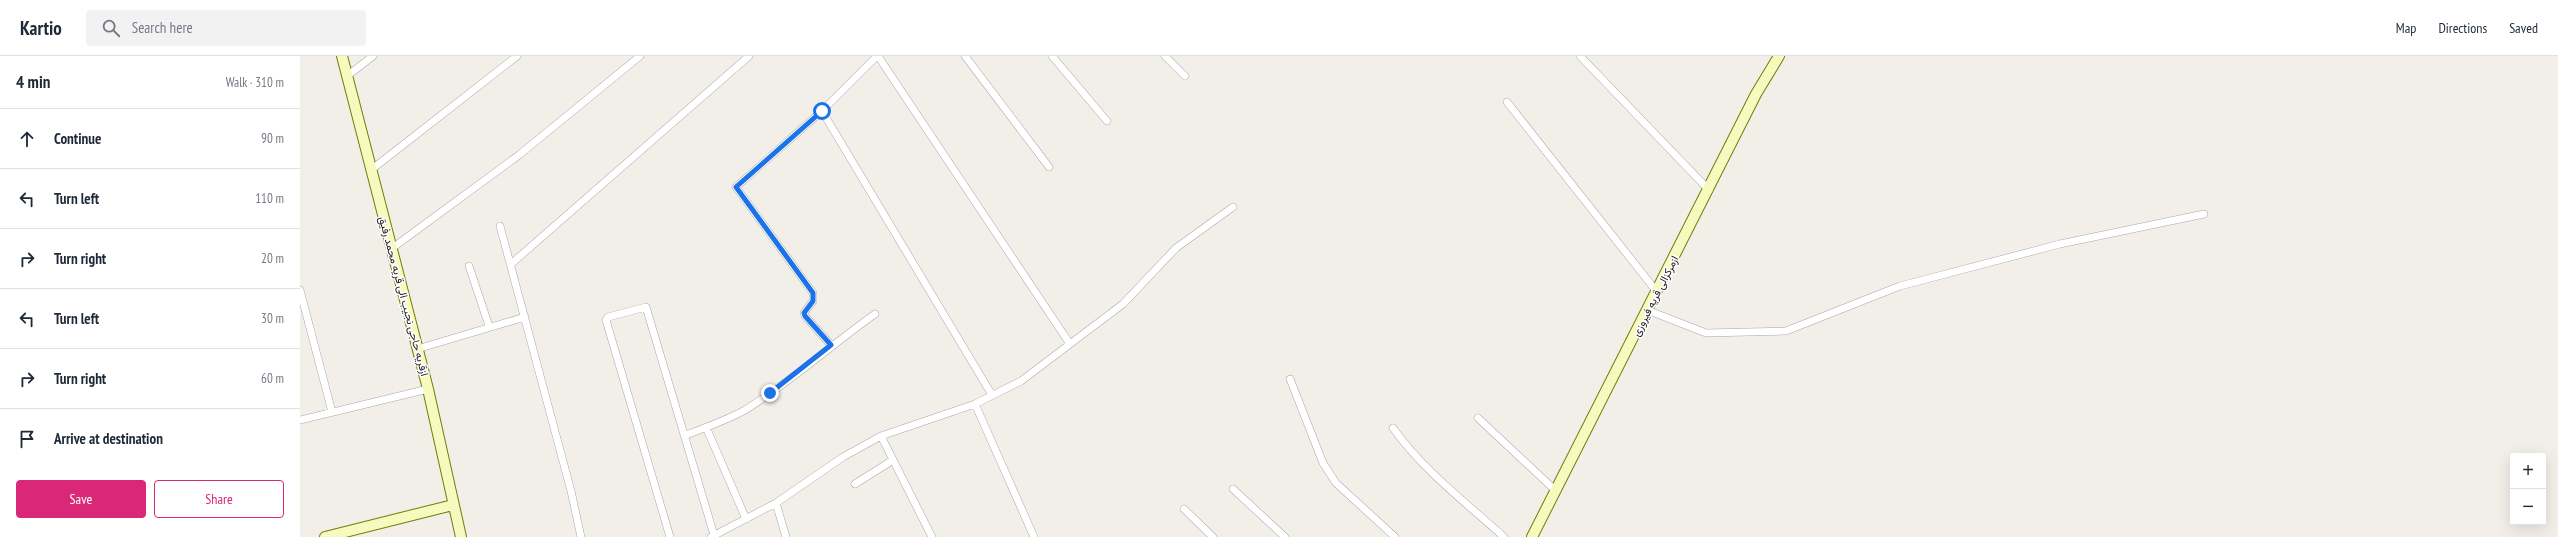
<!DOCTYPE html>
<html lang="en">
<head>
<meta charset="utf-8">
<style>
  :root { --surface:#fff; --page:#f2f2f3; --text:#1f2937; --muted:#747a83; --line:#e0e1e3; --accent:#db2777 }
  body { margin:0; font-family:"PT Sans Narrow",Vazirmatn,sans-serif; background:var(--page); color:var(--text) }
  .controls { position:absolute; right:12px; bottom:12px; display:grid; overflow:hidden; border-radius:4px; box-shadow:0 4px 16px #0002 }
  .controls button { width:36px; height:36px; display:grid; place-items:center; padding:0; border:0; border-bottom:1px solid var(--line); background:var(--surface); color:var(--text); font:20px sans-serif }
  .stop { position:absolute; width:12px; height:12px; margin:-9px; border:3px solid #1a73e8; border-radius:50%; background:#fff }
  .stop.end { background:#1a73e8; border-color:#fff; box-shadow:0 1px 4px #0008 }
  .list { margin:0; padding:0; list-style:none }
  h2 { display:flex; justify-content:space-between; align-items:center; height:52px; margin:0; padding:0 16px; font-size:17px }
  h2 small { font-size:13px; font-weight:400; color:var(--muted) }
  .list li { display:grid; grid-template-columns:26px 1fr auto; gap:12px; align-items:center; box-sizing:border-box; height:60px; padding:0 16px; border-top:1px solid var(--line) }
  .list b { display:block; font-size:15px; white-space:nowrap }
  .list em { font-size:13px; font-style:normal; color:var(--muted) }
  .actions { display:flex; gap:8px; padding:12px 16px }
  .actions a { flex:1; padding:9px 0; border:1px solid var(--accent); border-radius:4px; text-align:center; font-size:14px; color:var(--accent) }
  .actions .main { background:var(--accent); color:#fff }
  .icon { flex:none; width:22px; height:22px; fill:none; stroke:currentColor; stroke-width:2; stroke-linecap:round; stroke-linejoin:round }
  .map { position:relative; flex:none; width:2258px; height:481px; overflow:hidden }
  header { display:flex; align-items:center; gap:24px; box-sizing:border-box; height:56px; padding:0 20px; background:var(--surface); border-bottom:1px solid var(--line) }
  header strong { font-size:19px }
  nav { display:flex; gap:22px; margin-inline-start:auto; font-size:14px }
  .search { width:280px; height:36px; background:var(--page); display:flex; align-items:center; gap:10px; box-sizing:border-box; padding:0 14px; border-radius:4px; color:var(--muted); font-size:15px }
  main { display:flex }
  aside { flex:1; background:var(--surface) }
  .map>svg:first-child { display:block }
</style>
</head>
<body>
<header>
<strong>Kartio</strong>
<div class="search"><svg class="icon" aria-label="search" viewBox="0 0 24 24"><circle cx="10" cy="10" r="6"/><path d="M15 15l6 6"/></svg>Search here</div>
<nav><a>Map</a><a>Directions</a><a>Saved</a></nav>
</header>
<main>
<aside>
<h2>4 min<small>Walk · 310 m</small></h2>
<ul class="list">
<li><svg class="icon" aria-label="ahead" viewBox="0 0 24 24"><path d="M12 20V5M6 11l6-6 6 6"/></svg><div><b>Continue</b></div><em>90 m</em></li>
<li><svg class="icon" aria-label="left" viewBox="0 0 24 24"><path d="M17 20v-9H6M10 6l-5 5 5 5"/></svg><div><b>Turn left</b></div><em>110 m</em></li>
<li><svg class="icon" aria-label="right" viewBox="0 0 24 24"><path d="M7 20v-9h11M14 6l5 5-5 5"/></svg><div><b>Turn right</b></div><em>20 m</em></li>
<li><svg class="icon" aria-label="left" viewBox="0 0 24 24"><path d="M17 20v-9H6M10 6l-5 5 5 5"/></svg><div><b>Turn left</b></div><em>30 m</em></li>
<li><svg class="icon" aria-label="right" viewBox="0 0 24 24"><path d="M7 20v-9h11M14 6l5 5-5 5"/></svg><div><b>Turn right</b></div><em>60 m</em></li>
<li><svg class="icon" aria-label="arrive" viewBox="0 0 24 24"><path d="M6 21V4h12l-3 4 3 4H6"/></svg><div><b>Arrive at destination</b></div></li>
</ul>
<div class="actions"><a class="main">Save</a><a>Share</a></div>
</aside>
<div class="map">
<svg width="2258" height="481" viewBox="0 0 2258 481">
  <rect width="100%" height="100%" fill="#f2efe9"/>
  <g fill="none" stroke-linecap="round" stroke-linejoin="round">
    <defs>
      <path id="street" d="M578,0L770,288
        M665,0L749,111
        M752,0L807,65
        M865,0L885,20
        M1280,0L1409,134
        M47,20L73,0
        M1207,46L1357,236
        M522,55L692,339
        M71,114L217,0
        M200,170L271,435L281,481
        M91,193L219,99L340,0
        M211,208L449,0
        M169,210L189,270
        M0,234L32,356
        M1347,254L1406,277L1486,275L1600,230L1760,188L1904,158
        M531,289L505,260L504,257L513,245V237L436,131L522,55L577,0
        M117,293L225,261
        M990,323L1023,407L1036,427L1095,481
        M675,348L734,481
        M1178,362L1256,435
        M0,364L128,333
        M406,371L446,463
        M1093,372C1123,414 1165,446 1204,481
        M386,379C405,372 427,364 445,354C491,326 531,289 575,258
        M581,380L632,481
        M555,428L593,404
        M933,433L985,481
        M476,447L486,481
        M884,453L913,481
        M370,481L306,264L308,261L346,251L414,479
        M411,481L476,447L543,401L581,380L675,348L721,325L823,248L876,192L933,151"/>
      <path id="secondary" d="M42,0L128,333L161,481
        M25,481L153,449
        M1232,481L1456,38L1479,0"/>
    </defs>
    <use href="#street" stroke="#a9a9a9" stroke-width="8"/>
    <use href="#secondary" stroke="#707d05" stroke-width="12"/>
    <use href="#street" stroke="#fff" stroke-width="7"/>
    <use href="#secondary" stroke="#f7fabf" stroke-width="10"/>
  </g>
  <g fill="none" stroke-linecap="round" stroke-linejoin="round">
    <path stroke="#1a73e8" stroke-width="5" d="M470,337L531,289L505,260L504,257L513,245V237L436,131L522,55"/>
  </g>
  <g text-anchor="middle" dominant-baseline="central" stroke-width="3" stroke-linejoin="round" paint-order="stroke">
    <g font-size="11" fill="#222" stroke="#fff">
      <text transform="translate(104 240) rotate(75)">ازقریه حاجی نجیب الی قریه محمد رفیق</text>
      <text transform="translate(1355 240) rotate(-63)">ازمرکزالی قریه فیروزی</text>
    </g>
  </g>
</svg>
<div class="controls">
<button>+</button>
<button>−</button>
</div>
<div class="stop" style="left:522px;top:55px"></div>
<div class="stop end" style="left:470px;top:337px"></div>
</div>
</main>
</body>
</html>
